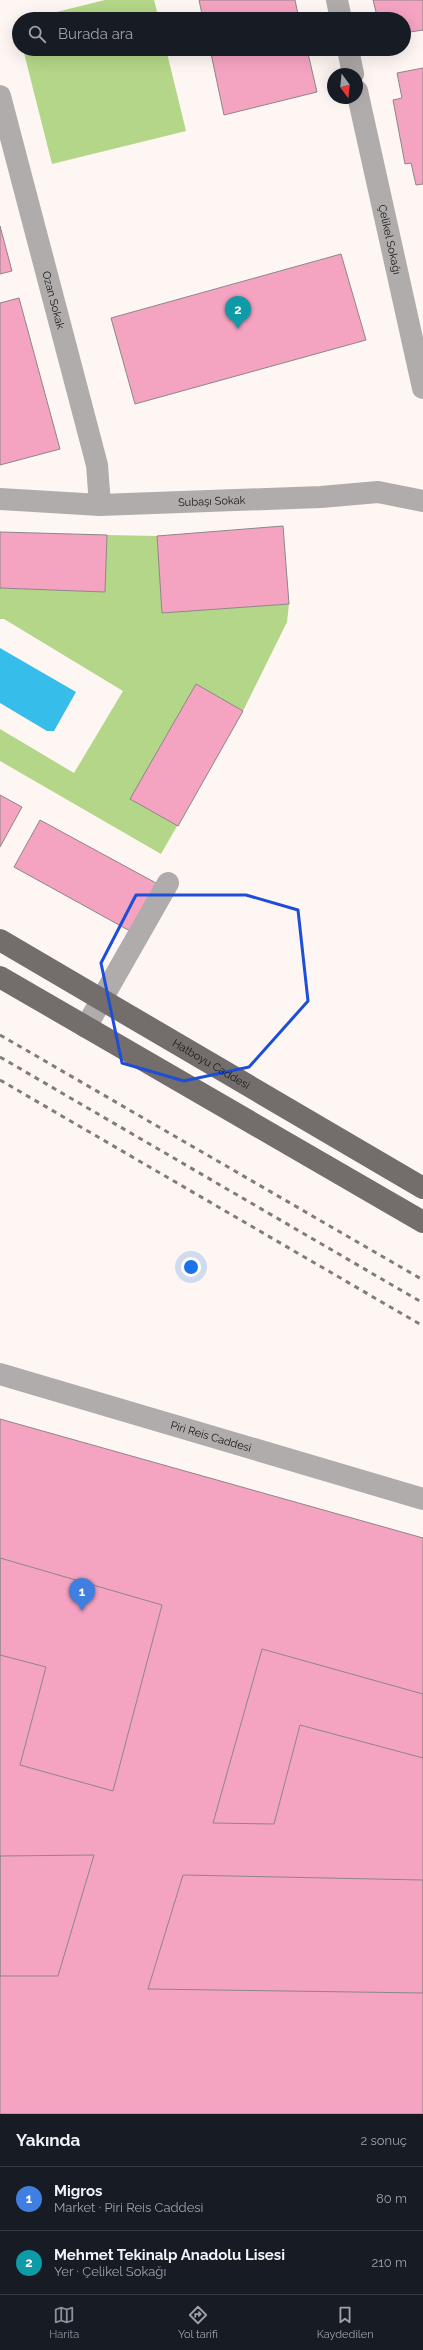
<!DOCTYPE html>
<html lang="tr">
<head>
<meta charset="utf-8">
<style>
  :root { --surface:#171b24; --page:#20242c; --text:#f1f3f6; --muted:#9ea1a6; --line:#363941; --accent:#8c9099 }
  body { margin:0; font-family:Raleway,sans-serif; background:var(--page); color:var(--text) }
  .compass { position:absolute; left:327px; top:68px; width:36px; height:36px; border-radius:50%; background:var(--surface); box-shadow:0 4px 16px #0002; rotate:165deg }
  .you { position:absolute; left:191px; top:1267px; width:14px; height:14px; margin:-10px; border:3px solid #fff; border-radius:50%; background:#1a73e8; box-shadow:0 0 0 6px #1a73e833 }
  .badge { display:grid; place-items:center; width:26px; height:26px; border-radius:50%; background:var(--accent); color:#fff; font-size:13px; font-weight:700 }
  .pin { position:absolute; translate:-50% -33px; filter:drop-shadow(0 1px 2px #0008) }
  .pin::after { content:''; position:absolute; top:21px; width:14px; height:12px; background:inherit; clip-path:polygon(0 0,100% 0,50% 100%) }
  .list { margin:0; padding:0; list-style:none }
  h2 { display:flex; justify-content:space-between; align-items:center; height:52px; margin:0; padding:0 16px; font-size:17px }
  h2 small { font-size:13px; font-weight:400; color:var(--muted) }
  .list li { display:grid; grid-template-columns:26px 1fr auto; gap:12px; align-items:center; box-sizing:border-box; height:64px; padding:0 16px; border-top:1px solid var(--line) }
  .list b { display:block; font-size:15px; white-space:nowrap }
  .list p { margin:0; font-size:13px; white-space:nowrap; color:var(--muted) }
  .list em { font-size:13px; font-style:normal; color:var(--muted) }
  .icon { flex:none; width:22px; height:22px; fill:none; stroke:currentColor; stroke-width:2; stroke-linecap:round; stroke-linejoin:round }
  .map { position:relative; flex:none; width:423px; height:2114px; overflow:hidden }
  .search { position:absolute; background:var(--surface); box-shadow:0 4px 16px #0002; left:12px; right:12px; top:12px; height:44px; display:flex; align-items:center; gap:10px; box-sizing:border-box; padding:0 14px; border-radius:22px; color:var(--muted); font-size:15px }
  .sheet { height:180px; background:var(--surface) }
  nav { display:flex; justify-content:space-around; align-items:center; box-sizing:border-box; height:56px; border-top:1px solid var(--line); background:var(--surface); font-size:11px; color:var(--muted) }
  nav a { display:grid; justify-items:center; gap:2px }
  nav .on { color:var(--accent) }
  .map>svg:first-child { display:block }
</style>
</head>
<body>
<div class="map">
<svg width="423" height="2114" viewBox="0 0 423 2114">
  <rect width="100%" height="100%" fill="#fef6f3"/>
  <path fill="#b4d688" d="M105,0H154L159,19H28Z
    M23,49H166L186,131L52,164Z
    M107,535L157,536L162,613L289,604L287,622L243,711L161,854L0,761V729L74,773L123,691L4,619H0V588L105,592Z"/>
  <path fill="#36bde9" d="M0,648L76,692L54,731H47L0,703Z"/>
  <path fill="#f4a3c1" stroke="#8d8689" d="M199,0H295L299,19H203Z
    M373,0H423V30L404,33V19H383L382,15L377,16Z
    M210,49H307L317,92L224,115Z
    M423,68V184L416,185L411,163L405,164L393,100L402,98L397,73Z
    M0,226L12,271L0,274Z
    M341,254L366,340L135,404L111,318Z
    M19,298L60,449L0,465V303Z
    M283,526L289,604L162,613L157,536Z
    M0,532L107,535L105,592L0,588Z
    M196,684L243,711L178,826L130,799Z
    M0,795L22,807L0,847Z
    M40,820L156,883L130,931L14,867Z
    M0,1419L423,1538V2114H0Z
    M0,1558L162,1605L113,1791L20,1765L46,1667L0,1655Z
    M262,1649L423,1694V1758L300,1725L274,1824L213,1823Z
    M94,1855L58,1976H0V1856Z
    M183,1875L423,1880V1993L148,1989Z"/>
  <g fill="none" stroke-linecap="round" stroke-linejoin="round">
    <g stroke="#afacab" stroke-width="22">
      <path d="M337,0L341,19"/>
      <path d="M348,49L353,74"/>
      <path id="s1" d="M357,91L423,388"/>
      <path id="s2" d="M0,96L97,465L100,505"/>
      <path id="s3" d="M0,499L100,505L321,497L378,492L423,501"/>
      <path d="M86,1027L168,883"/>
      <path id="s4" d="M0,1374L423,1499"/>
    </g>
    <g stroke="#736d6c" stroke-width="22">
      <path id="s5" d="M0,940L423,1188"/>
      <path d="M0,977L423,1222"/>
    </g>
    <path stroke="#817c7a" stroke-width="3" stroke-dasharray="5 5" stroke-linecap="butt" d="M0,1035L423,1280
      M0,1057L423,1303
      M0,1080L423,1326"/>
  </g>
  <path fill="none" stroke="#1d4ed8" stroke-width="3" stroke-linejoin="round" d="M136,895H246L298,910L308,1001L249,1067L184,1081L122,1063L101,963Z"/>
  <g text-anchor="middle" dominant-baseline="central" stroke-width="4" stroke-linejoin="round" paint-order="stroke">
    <g font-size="11" fill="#1a1716" stroke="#fef6f3">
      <text stroke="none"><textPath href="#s1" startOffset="152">Çelikel Sokağı</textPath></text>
      <text stroke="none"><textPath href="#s2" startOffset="211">Ozan Sokak</textPath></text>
      <text stroke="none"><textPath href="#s3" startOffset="212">Subaşı Sokak</textPath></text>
      <text stroke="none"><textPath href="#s5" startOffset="245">Hatboyu Caddesi</textPath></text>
      <text stroke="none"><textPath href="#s4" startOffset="220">Piri Reis Caddesi</textPath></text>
    </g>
  </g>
</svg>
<svg class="compass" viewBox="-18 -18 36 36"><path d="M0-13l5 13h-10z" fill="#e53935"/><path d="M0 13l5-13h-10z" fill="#9ea1a6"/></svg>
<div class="you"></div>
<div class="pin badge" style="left:82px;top:1611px;background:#3f7fe0">1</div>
<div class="pin badge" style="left:238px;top:329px;background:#0f9aa8">2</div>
<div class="search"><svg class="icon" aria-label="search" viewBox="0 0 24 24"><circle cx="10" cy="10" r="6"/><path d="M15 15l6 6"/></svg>Burada ara</div>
</div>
<section class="sheet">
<h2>Yakında<small>2 sonuç</small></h2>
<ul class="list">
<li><span class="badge" style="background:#3f7fe0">1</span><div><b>Migros</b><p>Market · Piri Reis Caddesi</p></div><em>80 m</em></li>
<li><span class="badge" style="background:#0f9aa8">2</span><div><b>Mehmet Tekinalp Anadolu Lisesi</b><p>Yer · Çelikel Sokağı</p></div><em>210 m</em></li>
</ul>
</section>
<nav>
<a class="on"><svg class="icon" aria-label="map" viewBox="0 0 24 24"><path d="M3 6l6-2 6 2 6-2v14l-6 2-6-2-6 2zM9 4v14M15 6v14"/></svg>Harita</a>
<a><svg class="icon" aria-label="directions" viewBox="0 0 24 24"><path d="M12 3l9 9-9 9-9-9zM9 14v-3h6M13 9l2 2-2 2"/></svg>Yol tarifi</a>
<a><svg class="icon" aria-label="saved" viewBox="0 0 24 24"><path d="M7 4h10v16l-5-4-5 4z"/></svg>Kaydedilen</a>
</nav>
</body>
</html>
